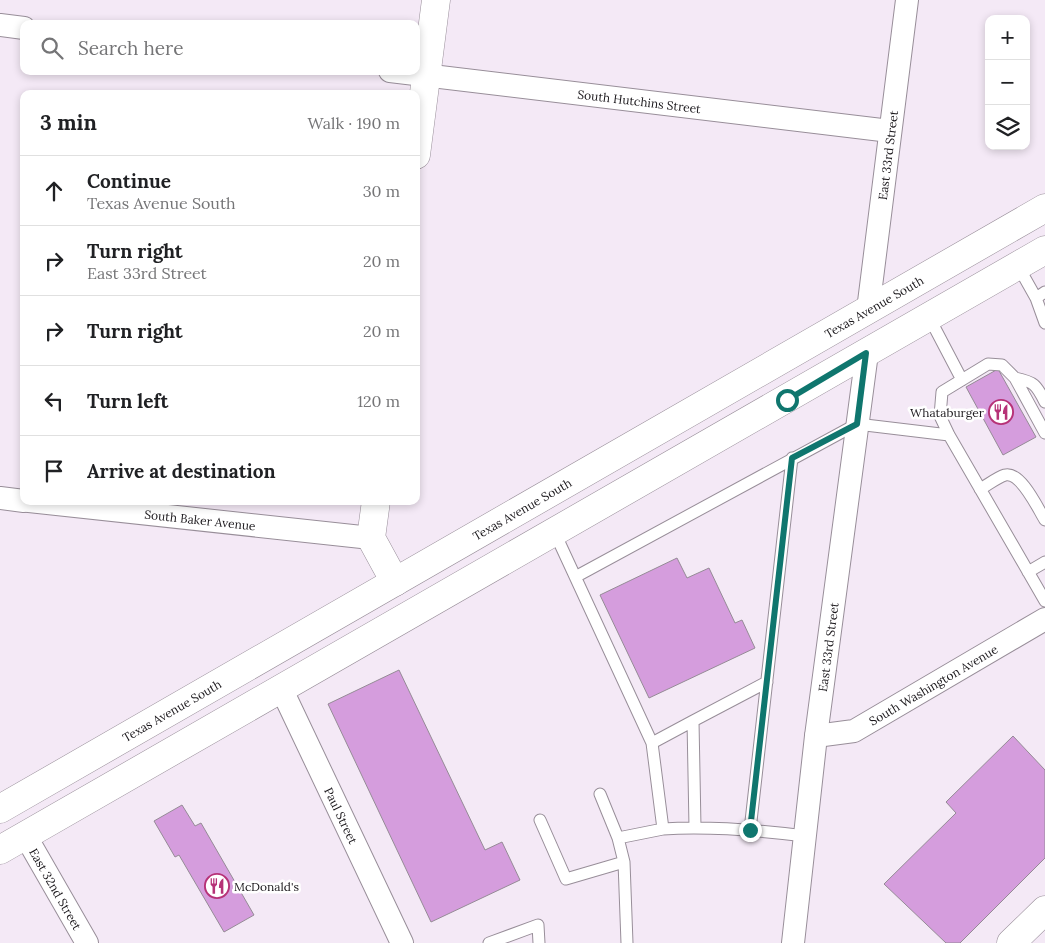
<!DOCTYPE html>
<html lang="en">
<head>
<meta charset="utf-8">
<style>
  :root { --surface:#fff; --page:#f2f2f2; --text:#202124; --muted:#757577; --line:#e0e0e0 }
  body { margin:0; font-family:Lora,serif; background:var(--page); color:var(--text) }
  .controls { position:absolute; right:15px; top:15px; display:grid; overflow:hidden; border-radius:10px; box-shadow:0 2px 8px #0003 }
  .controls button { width:45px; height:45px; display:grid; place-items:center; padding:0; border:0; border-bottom:1px solid var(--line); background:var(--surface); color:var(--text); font:25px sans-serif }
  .stop { position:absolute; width:15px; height:15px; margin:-11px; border:4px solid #0f766e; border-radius:50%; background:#fff }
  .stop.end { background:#0f766e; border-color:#fff; box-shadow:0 1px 5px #0008 }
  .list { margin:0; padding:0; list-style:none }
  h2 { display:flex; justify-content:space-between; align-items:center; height:65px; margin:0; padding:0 20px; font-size:21px }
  h2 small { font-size:16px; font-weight:400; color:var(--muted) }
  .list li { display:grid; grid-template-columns:32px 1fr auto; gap:15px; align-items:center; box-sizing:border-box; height:70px; padding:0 20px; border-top:1px solid var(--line) }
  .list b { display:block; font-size:19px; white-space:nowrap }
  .list p { margin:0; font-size:16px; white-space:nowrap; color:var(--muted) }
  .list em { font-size:16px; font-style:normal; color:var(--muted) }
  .icon { flex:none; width:28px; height:28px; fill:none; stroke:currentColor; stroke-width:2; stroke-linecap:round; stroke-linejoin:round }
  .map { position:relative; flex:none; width:1045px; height:943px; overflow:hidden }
  .search { position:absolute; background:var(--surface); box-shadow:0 2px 8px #0003; left:20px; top:20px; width:400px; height:55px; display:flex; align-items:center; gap:12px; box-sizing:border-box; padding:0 18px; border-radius:10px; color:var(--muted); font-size:19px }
  .panel { position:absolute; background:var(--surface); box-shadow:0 2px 8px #0003; left:20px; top:90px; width:400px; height:415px; border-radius:10px }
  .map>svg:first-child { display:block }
</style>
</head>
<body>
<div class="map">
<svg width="1045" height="943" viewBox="0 0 1045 943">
  <rect width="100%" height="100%" fill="#f4e9f6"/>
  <path fill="#d59ddd" stroke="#958b96" d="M998,369L1036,437L1003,455L966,387Z
    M677,558L687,578L709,568L735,623L742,620L755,648L649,698L600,595Z
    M399,670L485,850L502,842L520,880L431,922L328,704Z
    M1013,736L1045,770V858L960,943H946L884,884L956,813L946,802Z
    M182,805L195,826L201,823L254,915L224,932L179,855L175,857L154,821Z"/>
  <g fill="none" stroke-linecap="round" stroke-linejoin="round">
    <defs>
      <path id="service" d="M1018,266L1036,298L1045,292
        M1036,298L1045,323
        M929,317L962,380
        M1015,378C1034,382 1036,384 1045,402
        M1045,433L1015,378L1002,365L988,364L942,392L940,416L949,435L1045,601
        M980,489C988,485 996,478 1005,475C1021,471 1038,509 1045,520
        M554,531L652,743L663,829C711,826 757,830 805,836
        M1028,572L1045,562
        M577,576L857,424L949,435
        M652,743L693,721
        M600,794L618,838
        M540,820L566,879L624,862
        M695,827L693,721L767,682
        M750,830L792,458
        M489,943L538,925L539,943
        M627,943L624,862L618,838L663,829"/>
      <g id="minor">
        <path d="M0,25L24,28"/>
        <path id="s1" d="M390,71L890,131"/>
        <path id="s2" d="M868,310L907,0"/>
        <path d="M0,498L24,501"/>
        <path id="s3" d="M29,501L371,538"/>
        <path id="s4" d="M281,688L402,943"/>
        <path id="s5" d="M816,736L854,731L1045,619"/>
        <path id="s6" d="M25,835L87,943"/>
        <path id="s7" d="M793,943L816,736L867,353"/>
      </g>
      <path id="tertiary" d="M416,155L436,0
        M376,501L371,538L395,582
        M1011,943L1045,910"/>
      <g id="primary">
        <path id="s8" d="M0,809L1045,208"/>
        <path d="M0,850L1045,250"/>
      </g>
    </defs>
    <use href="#service" stroke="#988e99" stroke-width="13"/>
    <use href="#minor" stroke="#988e99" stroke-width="24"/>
    <use href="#tertiary" stroke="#988e99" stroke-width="29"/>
    <use href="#primary" stroke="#988e99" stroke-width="29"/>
    <use href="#service" stroke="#fff" stroke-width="11"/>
    <use href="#minor" stroke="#fff" stroke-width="22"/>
    <use href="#tertiary" stroke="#fff" stroke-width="28"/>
    <use href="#primary" stroke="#fff" stroke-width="28"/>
  </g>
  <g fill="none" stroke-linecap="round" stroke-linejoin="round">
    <path stroke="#0f766e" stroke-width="6" d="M750,830L792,458L857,424L866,353L787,400"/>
  </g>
  <defs>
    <symbol id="restaurant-ring" viewBox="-11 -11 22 22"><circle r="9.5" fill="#fff" stroke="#b63277" stroke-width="1.5"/><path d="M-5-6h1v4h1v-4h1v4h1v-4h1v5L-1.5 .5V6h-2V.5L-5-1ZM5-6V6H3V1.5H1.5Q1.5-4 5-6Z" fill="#b63277"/></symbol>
  </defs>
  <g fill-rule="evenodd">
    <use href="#restaurant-ring" x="987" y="398" width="28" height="28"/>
    <use href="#restaurant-ring" x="203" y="872" width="28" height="28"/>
  </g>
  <g text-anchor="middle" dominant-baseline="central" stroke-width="5" stroke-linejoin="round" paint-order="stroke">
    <g font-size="12" fill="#1b181c" stroke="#fff">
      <text stroke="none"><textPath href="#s1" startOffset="251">South Hutchins Street</textPath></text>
      <text stroke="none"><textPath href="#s2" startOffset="156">East 33rd Street</textPath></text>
      <text stroke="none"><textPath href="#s8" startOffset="1008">Texas Avenue South</textPath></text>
      <text stroke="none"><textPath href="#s8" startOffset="602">Texas Avenue South</textPath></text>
      <text stroke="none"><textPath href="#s3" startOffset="172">South Baker Avenue</textPath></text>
      <text stroke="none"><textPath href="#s7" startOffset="298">East 33rd Street</textPath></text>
      <text stroke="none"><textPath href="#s5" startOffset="130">South Washington Avenue</textPath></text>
      <text stroke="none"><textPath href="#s8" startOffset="198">Texas Avenue South</textPath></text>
      <text stroke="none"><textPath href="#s4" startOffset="141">Paul Street</textPath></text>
      <text stroke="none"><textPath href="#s6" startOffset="62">East 32nd Street</textPath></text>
    </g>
    <g font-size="12" fill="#1b181c" stroke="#fff" text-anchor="end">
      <text x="984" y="412">Whataburger</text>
      <text x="234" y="886" text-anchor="start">McDonald's</text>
    </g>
  </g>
</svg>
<div class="controls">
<button>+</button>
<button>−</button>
<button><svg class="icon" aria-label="layers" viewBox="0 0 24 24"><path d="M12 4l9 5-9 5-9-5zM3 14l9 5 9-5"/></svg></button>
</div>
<div class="stop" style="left:787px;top:400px"></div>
<div class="stop end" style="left:750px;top:830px"></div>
<div class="search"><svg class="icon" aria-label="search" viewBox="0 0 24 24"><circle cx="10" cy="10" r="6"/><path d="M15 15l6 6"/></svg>Search here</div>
<section class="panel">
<h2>3 min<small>Walk · 190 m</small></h2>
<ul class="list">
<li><svg class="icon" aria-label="ahead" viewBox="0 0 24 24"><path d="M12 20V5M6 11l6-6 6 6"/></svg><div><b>Continue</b><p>Texas Avenue South</p></div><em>30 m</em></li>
<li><svg class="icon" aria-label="right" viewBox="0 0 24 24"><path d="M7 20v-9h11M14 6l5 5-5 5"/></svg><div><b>Turn right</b><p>East 33rd Street</p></div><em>20 m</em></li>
<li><svg class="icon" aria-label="right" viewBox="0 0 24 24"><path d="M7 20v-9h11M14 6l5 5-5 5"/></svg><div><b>Turn right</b></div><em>20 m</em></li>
<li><svg class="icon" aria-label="left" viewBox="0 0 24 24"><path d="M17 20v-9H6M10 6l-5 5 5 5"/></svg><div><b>Turn left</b></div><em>120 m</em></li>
<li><svg class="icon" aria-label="arrive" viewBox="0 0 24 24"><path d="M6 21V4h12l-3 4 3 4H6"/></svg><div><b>Arrive at destination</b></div></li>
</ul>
</section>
</div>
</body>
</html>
